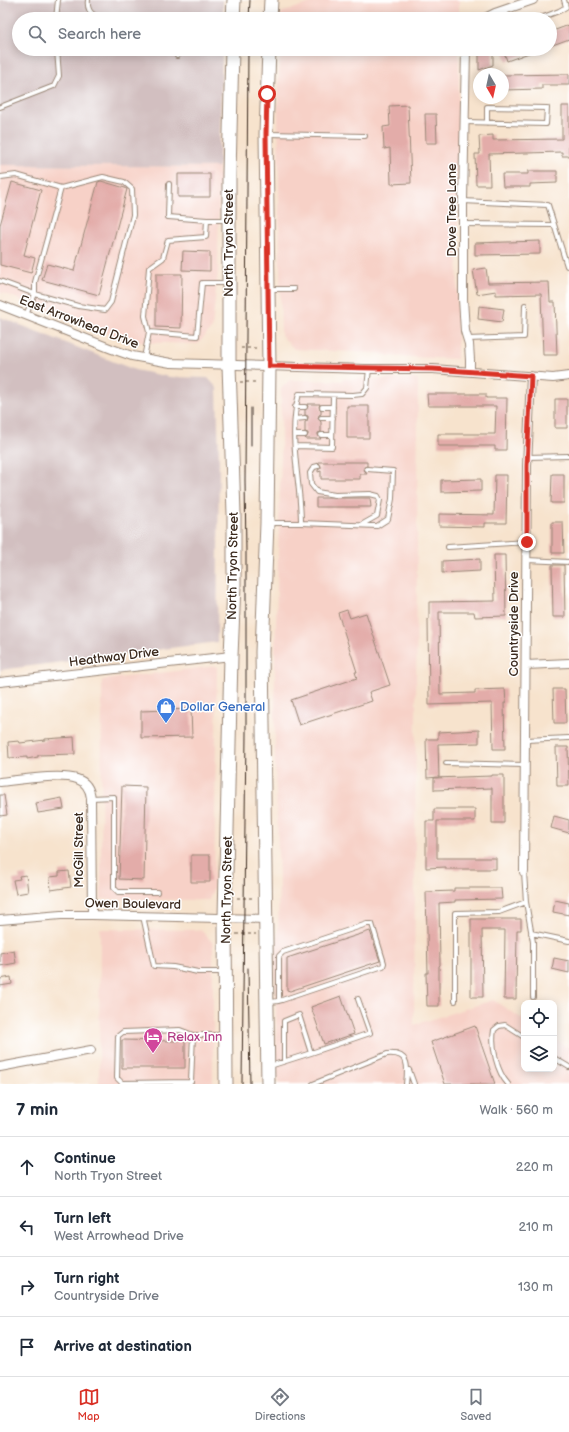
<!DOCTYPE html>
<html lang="en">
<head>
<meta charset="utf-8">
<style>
  :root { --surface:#fff; --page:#f6f6f7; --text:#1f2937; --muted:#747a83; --line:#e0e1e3; --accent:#d93025 }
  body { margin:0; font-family:"Balsamiq Sans",sans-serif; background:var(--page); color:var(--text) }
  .controls { position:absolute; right:12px; bottom:12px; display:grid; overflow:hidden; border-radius:8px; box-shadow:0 2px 10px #0003 }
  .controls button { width:36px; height:36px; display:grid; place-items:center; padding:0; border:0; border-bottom:1px solid var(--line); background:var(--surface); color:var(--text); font:20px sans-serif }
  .compass { position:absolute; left:473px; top:68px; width:36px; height:36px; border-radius:50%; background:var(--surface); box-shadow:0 2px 10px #0003; rotate:171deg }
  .stop { position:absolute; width:12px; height:12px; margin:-9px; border:3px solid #d93025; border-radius:50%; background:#fff }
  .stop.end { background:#d93025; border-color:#fff; box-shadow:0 1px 4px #0008 }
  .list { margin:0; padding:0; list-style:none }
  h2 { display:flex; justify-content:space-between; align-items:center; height:52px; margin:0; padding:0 16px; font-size:17px }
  h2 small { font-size:13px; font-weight:400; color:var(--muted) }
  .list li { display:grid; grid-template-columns:26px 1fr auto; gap:12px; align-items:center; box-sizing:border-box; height:60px; padding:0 16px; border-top:1px solid var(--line) }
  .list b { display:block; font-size:15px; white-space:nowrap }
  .list p { margin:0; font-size:13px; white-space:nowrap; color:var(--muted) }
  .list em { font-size:13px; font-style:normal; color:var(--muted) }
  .icon { flex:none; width:22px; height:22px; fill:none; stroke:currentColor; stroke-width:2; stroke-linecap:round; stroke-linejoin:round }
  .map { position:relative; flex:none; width:569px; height:1084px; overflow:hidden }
  .search { position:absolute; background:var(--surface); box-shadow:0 2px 10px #0003; left:12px; right:12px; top:12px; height:44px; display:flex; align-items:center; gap:10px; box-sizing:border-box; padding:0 14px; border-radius:22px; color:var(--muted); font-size:15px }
  .sheet { height:292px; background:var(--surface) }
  nav { display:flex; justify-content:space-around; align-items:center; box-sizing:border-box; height:56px; border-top:1px solid var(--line); background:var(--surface); font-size:11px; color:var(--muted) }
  nav a { display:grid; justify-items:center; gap:2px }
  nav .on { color:var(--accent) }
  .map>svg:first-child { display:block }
</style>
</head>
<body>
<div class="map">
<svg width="569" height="1084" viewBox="0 0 569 1084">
  <rect width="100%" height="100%" fill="#fff"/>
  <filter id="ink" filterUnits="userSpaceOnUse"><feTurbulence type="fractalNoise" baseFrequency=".025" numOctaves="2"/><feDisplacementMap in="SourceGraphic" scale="8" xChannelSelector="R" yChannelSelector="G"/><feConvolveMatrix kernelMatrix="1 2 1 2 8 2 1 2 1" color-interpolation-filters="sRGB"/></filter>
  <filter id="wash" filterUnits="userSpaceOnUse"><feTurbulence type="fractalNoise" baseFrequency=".012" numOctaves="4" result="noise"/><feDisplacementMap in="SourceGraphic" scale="16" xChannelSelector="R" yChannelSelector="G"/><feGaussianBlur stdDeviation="0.9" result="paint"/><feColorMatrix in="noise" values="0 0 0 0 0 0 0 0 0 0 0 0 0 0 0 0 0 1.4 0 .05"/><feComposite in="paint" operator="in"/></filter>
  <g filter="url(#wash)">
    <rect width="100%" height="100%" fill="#f7e3cd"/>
    <path fill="#f7d1c7" d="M319,0H459V19H280L281,13Z
      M280,49H459L457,359L390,356L377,353L294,349L281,335L278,110Z
      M0,165L219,167L218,271L212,328L198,344L131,342L77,322L71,318L70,319L0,292Z
      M343,379H418L414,1025L493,1000L524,1020V1069H554V1039L569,1048V1084H279L277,1071L275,954L278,941L279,877L275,762V658L281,457V388L290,380L343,381Z
      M217,666L214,886L209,900L101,899L102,680Z
      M100,929L201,930L213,943V1084H99Z"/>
    <path fill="#d2bfc0" d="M0,0H223V19H19V49H222L219,167L0,165Z
      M0,317L135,370L170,377L208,378L217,388L219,462L217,642L0,670Z"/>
    <g id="blocks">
      <path fill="#e3aca9" d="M569,25V39L550,46V32Z
        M479,49H493V65L479,70Z
        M503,49H537V50L507,61Z
        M569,74V85H542V89L503,90V75Z
        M408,105L411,183L391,184L390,148L384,149L383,127L390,126L389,106Z
        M562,106H569V156H562V152L489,154L490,185H476L475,154H480L479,136L493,135V140L562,139Z
        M425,114H436L437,143H426Z
        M528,171H557V183L530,184V187H503L502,174H528Z
        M178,174H210V197H178Z
        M101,181L125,188L127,189L99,295L42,280L47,264L74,271L98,182Z
        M12,182L41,190L24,255L35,258L31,273L0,265V225Z
        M540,241V254L475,255V243Z
        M183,251L210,252V271L182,270Z
        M486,268L488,283L549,282L550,302H555L557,355H543L541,294L496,295V291L477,294L473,270Z
        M156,274H182L181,328L156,327Z
        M479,306L504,309L502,322L478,319Z
        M427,394H486V398H507L506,450H495V446H438V434H495L496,406H428Z
        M555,399H567V428H555Z
        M307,404H320L319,407L321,410V414L319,415L318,418L321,422V432L318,433V435L321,439H305L308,435V433L305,432V422L307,421L308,418V416L305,415V410L308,407Z
        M347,406H369V438H347Z
        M318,462H367V466L364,467V469L367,474H360V479H321V471L318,472V470L321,468V466Z
        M552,474H564V503H551Z
        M495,475H507L506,523H485V527L439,526V514L494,515Z
        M481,479V491L441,492V480Z
        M316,498H370L371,507H316Z
        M552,522H563L564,553H552Z
        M494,555H505L506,616L475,617L474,612H439L440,694L475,693V690L505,689L506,703H504L505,749H493L492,703L429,705L428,619H429V602L495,601Z
        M480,559V571L442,573V561Z
        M552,565H564L565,617H553Z
        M347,610L350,618L366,613L390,685L369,692L372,701L299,725L291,700L357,678L355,672H357L338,613Z
        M553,689H565L566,723H554Z
        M191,709L192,737L141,738V711Z
        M479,730V743L438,744L439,777L427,778L426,739H438V732Z
        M74,737L75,754L38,755V757L27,759V757L9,758L8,742L19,741L20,743L45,740V739Z
        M556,747H568L569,786H557Z
        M492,775H504V823H492V788L434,790V778L492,776Z
        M122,786L146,787L144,880L119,879Z
        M0,795H4L7,815L0,816Z
        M62,798L64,809L38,813L36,803Z
        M434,809H475V821H437V858H496V869H446V867L426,868V821H434Z
        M554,816L569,820V833L551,828Z
        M191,855H210V882H191Z
        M69,871L71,887L51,890L50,877L59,876V872Z
        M26,875L28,892L16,894L13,880L20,879L19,876Z
        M454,888H501L502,899L455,900V902L439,903L440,965L439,966V1006H427L426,973H428L426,892L454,891Z
        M555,900L569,903V915L553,912Z
        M471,919H521V930H517L516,999H504L505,930H482L483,997H471Z
        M370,931L380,961L290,991L287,990V958Z
        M14,950L16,963L0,966V953Z
        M554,958L569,961V973L552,969Z
        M11,977L12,984L0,986V979Z
        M341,996L354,1034L324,1044L311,1007Z
        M475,1026L495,1084H445L431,1042Z
        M177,1034L185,1036V1068H122V1040L177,1041Z"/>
    </g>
  </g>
  <g filter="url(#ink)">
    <use href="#blocks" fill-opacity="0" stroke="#998676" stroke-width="1"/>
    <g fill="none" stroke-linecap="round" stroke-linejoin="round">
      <defs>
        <path id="service" d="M88,0C86,15 98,19 111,19
          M504,10L509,19
          M56,19L58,0
          M538,19L559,11L566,7L564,0
          M177,56V49
          M0,107L54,86L59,76L57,49
          M465,122L546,124L547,108L487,107V123
          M268,134L365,136
          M0,178L1,177L16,175L61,188L103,177L124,182L132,189L133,215L111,302L105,310L78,306L35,294V282L61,188
          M463,201L548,205L567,266H569
          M207,220H227
          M463,224L554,225
          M0,281L35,294L26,315
          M270,289H294
          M149,332L145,316L149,268L163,258L168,240L206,237L207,220L168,217L169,184
          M468,339L524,337L525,305
          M144,358L149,332L197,336L202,283H226
          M295,407H305
          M322,407H333
          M321,418H333
          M295,419L305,418
          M295,435H305
          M321,435H332
          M295,446L332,447L333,395
          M527,457L569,456
          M318,466L314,467L310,473L311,484L317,492L335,495L370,494L378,496L380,500L377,516L361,525
          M270,523H301C301,481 287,436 299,394L353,395L362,394L367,388L369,369
          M301,523L377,526L388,519L392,499L393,471L367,469
          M448,547L526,542
          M527,560L569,562
          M526,740L569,738
          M446,763L525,765
          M91,798L114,797V888L118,892H157
          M526,902L533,942V997
          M143,916L154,966L173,967L198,972H223
          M531,933L569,941
          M455,1001V913L499,912L526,902L524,872
          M269,1002C274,1002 278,1001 282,1000L383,966L384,963L372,924H367L283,952L279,956V1001
          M193,1035L180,1030L123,1032L118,1036L117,1078L122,1083L191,1082L193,1035H223
          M311,1053L370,1033L358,999
          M554,1058L569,1067
          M270,1066L311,1053L299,1015L284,1021V1061
          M409,1070L414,1084
          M313,1084L387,1054C410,1052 408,1067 406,1084
          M508,1084C497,1072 491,1047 494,1030L499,1026L505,1025L524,1037"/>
        <path id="minor" d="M483,19L495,13L533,0
          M466,49L463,201V299L465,331L469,344L470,360V371
          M0,305L112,349L132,356L171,363L365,369H433L553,378L569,376
          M526,665L569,663
          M0,682L231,656
          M0,782C19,780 60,773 77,779C86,782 90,789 91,798L92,915
          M524,872L527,466L531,376
          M0,920L61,915H92L266,919
          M0,1067L91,1050"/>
        <path id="primary" d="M233,19L234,0
          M270,19L271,0
          M226,1084L225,917L231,656L234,585V514L229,365V174L232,49
          M268,1084L262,652L267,523L269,367L266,134L269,49"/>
      </defs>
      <use href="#service" stroke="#998676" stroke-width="6"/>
      <use href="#minor" stroke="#998676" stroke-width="10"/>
      <use href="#primary" stroke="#998676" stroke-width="15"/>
      <path stroke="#998676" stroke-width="1.5" stroke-dasharray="3 3" stroke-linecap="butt" d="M241,348H258
        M240,382H258
        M237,898H255
        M236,934H256"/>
      <use href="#service" stroke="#fff" stroke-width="4"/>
      <use href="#minor" stroke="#fff" stroke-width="8"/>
      <use href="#primary" stroke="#fff" stroke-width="13"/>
      <path stroke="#3b2a1e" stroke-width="1" d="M249,19L250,0
        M251,446V408
        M248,968L250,1084
        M242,1084L246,734V552L245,480L248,49"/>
    </g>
  </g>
  <g fill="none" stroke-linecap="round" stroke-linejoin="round" filter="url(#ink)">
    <path stroke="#d93025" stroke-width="5" d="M267,94L266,134L269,366L433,369L531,376L527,466V542"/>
  </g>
  <defs>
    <symbol id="shop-pin" viewBox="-11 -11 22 30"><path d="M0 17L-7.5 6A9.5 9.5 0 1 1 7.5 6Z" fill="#3f7fe0" stroke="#fff"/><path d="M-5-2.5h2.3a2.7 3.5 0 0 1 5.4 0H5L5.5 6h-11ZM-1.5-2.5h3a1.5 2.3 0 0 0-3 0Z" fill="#fff"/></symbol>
    <symbol id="hotel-pin" viewBox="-11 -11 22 30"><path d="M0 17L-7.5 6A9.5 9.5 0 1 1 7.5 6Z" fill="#d1479c" stroke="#fff"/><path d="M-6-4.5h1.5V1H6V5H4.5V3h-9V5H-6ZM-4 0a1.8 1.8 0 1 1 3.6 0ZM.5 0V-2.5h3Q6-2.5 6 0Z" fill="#fff"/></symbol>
  </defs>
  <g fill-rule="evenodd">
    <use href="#shop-pin" x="155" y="696" width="22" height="30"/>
    <use href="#hotel-pin" x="142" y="1026" width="22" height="30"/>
  </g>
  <g text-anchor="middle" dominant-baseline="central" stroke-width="3" stroke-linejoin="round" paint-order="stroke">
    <g font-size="13" fill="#3b2a1e" stroke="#fff">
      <text transform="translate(452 210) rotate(-90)">Dove Tree Lane</text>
      <text transform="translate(229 243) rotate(-90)">North Tryon Street</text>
      <text transform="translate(79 322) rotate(21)">East Arrowhead Drive</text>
      <text transform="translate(233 566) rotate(-89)">North Tryon Street</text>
      <text transform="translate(514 624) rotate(-90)">Countryside Drive</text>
      <text transform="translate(114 657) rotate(-7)">Heathway Drive</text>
      <text transform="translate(79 850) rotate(-90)">McGill Street</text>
      <text transform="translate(227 890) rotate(-89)">North Tryon Street</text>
      <text transform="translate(133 904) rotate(1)">Owen Boulevard</text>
    </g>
    <g font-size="13" fill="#366cbe" stroke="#fff" text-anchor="start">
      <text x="180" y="707">Dollar General</text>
    </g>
    <g font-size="13" fill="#b23c85" stroke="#fff" text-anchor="start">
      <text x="167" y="1037">Relax Inn</text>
    </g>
  </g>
</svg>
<div class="controls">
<button><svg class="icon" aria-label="locate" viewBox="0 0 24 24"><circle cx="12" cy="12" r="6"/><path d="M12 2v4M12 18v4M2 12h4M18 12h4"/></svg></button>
<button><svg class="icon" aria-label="layers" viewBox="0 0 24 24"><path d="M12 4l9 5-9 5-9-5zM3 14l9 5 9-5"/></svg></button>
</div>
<svg class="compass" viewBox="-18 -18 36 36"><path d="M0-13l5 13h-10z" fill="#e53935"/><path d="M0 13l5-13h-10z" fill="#747a83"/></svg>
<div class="stop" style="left:267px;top:94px"></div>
<div class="stop end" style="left:527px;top:542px"></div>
<div class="search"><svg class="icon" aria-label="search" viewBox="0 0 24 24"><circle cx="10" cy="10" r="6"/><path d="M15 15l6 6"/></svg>Search here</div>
</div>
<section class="sheet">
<h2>7 min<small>Walk · 560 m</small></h2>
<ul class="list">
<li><svg class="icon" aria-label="ahead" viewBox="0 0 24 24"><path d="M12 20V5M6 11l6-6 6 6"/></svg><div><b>Continue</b><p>North Tryon Street</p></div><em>220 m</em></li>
<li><svg class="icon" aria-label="left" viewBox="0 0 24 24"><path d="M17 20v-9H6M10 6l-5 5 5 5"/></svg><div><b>Turn left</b><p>West Arrowhead Drive</p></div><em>210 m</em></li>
<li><svg class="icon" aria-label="right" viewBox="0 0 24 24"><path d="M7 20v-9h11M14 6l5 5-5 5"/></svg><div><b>Turn right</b><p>Countryside Drive</p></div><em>130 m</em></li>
<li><svg class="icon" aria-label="arrive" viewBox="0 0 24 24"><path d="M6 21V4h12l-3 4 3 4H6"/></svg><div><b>Arrive at destination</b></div></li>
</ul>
</section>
<nav>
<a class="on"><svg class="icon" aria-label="map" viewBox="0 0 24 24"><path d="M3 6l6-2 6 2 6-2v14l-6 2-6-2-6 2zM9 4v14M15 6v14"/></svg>Map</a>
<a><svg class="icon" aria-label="directions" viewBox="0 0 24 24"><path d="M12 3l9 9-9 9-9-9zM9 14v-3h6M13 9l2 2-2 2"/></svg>Directions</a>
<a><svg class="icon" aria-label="saved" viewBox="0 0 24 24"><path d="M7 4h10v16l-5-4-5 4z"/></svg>Saved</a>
</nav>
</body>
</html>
